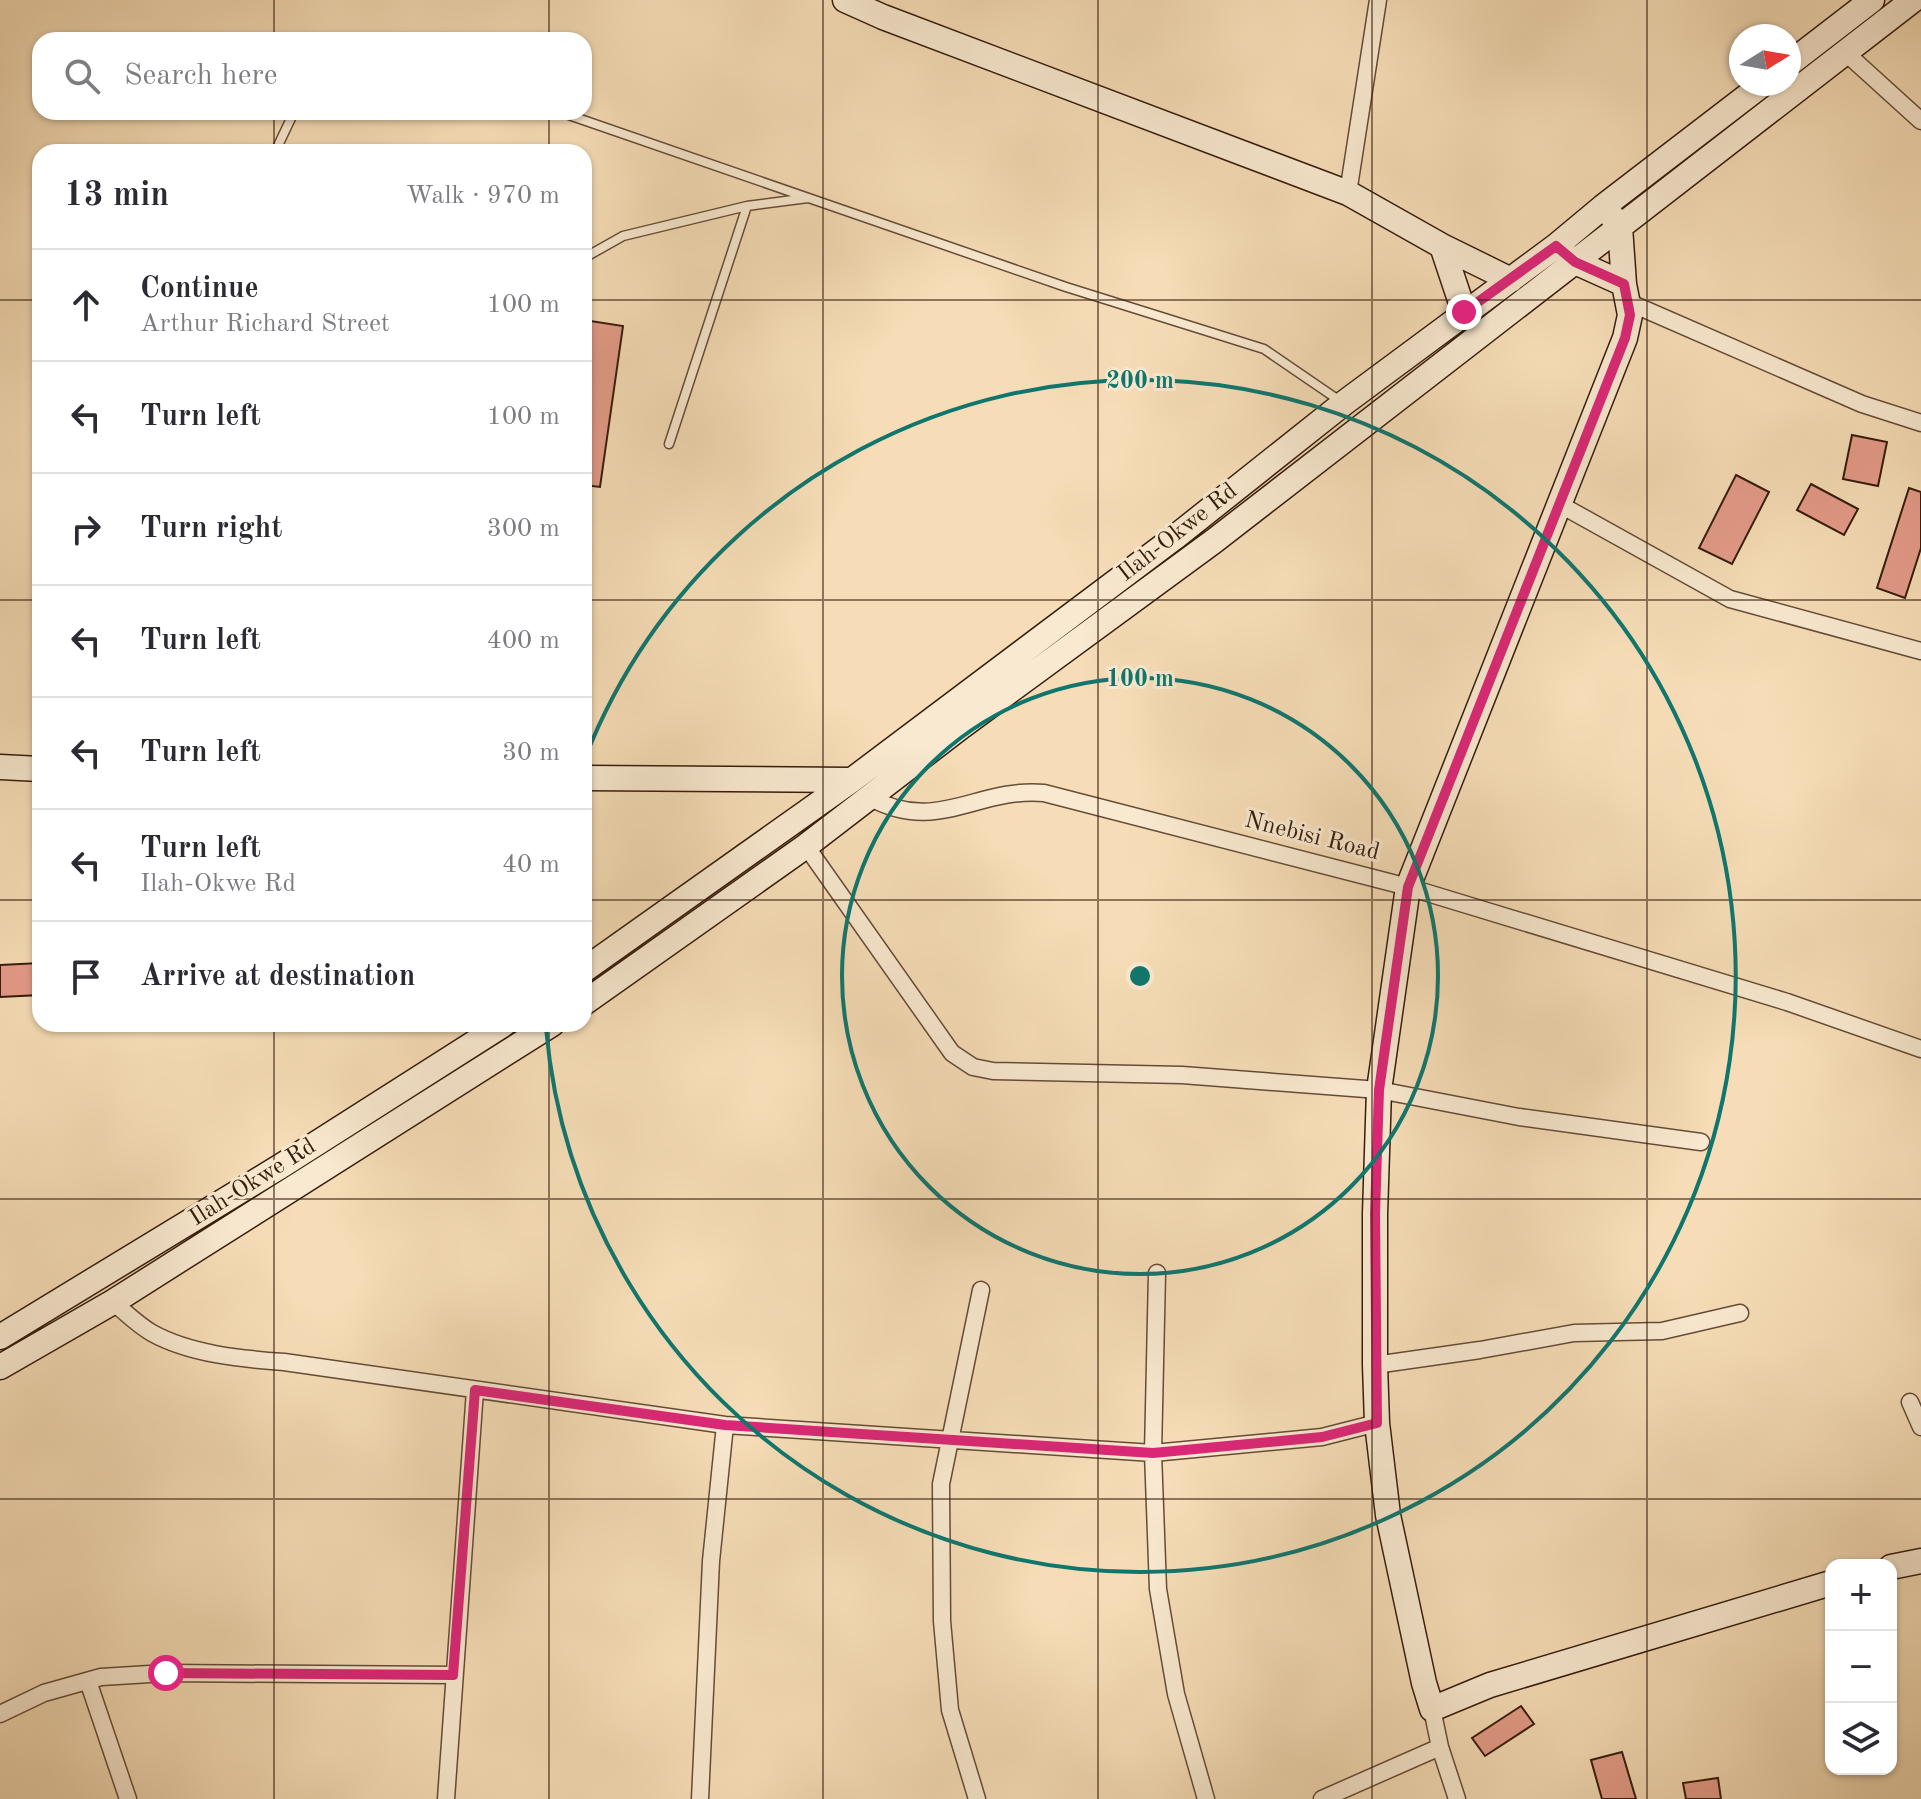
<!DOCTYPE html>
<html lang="en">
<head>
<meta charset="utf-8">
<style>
  :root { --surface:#fff; --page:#f2f2f3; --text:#2b2b33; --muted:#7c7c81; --line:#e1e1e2 }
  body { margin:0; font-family:"Old Standard TT",serif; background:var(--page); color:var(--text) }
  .controls { position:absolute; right:24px; bottom:24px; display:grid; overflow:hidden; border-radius:16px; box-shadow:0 2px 6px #0004 }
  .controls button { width:72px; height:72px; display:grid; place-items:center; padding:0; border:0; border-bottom:2px solid var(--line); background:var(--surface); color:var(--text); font:40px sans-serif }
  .compass { position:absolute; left:1729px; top:24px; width:72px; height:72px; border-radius:50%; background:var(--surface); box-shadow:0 2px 6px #0004; rotate:79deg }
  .stop { position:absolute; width:24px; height:24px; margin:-18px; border:6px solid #db2777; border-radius:50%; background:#fff }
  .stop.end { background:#db2777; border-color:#fff; box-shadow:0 2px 8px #0008 }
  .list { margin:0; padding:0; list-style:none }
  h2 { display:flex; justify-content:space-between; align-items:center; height:104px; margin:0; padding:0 32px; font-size:34px }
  h2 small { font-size:26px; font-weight:400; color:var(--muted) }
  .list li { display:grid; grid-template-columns:52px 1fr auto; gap:24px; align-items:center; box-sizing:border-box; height:112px; padding:0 32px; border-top:2px solid var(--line) }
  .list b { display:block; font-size:30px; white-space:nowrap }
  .list p { margin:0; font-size:26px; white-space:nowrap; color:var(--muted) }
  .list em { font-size:26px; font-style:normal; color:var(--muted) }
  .icon { flex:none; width:44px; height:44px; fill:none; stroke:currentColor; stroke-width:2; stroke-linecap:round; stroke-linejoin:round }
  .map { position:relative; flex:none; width:1921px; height:1799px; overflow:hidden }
  .search { position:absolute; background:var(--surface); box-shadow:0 2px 6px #0004; left:32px; top:32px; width:560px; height:88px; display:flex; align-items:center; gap:20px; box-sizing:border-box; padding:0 28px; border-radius:24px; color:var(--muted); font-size:30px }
  .panel { position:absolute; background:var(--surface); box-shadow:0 2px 6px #0004; left:32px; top:144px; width:560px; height:888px; border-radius:24px }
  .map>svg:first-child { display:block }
</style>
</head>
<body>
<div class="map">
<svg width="1921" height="1799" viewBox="0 0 1921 1799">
  <rect width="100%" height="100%" fill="#f6ddb7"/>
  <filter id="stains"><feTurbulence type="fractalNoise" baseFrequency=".0025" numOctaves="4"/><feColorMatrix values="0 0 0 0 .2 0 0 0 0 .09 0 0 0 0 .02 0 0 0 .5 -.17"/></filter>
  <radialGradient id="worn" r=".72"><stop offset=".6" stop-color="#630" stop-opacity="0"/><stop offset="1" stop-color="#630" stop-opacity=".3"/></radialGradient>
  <path fill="#e59c8a" stroke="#351c0c" stroke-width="2" d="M584,320L623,326L600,487L584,485Z
    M1852,435L1887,442L1878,486L1843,479Z
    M1736,475L1769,492L1732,564L1699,548Z
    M1811,484L1858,509L1844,535L1797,510Z
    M1909,488L1921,492V548L1905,598L1877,588Z
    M40,963V995L0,997V965Z
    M1521,1706L1534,1724L1485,1756L1472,1738Z
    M1622,1752L1636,1799H1602L1591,1760Z
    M1718,1778L1721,1799H1686L1683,1783Z"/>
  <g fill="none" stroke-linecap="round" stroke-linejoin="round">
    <defs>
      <path id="lane" d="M560,112L1066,287L1264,349L1340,401
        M275,152L294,112
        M584,258L623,236L747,206L808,198
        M669,444L747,206"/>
      <path id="street" d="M1846,53L1921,121
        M1348,193L1378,0
        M1628,302L1862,404L1921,423
        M1559,504L1730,599L1921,651
        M869,797C937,835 977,787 1044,793L1408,887L1787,1002L1921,1049
        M806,846L952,1053L973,1067L993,1071L1182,1075L1379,1090L1519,1117L1701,1142
        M1157,1273L1153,1453L1158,1589L1176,1694L1206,1799
        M113,1302C125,1312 138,1325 152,1333C190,1354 241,1359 284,1362L725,1425L1153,1453L1322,1437L1377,1423
        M1375,1365L1480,1350L1574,1333L1662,1331L1740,1313
        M1910,1402L1921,1427
        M88,1681L128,1799
        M1432,1709L1440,1747L1457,1799
        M0,1714L44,1693L101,1677L166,1673L453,1675
        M446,1799L475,1390
        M700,1799L711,1561L725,1425
        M977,1799L950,1710L942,1621L941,1484L981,1290
        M1322,1799L1440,1747"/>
      <path id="secondary" d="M845,0L883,17L1348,193L1442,246L1511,280
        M1789,64L1872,0
        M1604,206L1620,227L1624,284L1630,315L1625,338L1408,887L1379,1090L1375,1214V1365L1377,1423L1388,1515L1424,1683L1432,1709L1490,1685L1831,1583
        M1442,246L1464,312
        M1566,255L1575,262L1624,284
        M0,767L40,769
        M584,778L852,780
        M584,970L852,780L1174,538L1344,403L1556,246L1604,206L1763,84
        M584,1003L806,846L962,726L1214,541L1913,0
        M0,1337L281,1166L504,1024
        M0,1367L113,1302L552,1024
        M1891,1567L1921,1561"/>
    </defs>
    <use href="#lane" stroke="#654c37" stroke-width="11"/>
    <use href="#street" stroke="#654c37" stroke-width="19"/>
    <use href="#secondary" stroke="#351c0c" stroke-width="27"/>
    <use href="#lane" stroke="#f9e9d0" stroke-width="8"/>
    <use href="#street" stroke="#f9e9d0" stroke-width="16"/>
    <use href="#secondary" stroke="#f9e9d0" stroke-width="24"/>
  </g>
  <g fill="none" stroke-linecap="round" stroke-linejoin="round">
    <path stroke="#db2777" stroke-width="10" d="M166,1673L453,1675L475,1390L725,1425L1153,1453L1322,1437L1377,1423L1375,1214L1379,1090L1408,887L1625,338L1630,315L1624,284L1575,262L1556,246L1464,312"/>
  </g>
  <path fill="none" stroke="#351c0c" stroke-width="2" stroke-opacity="0.55" d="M274,0V40M549,0V40M823,0V1799M1098,0V1799M1372,0V1799M1647,0V1799M274,112V152M549,112V152M0,300H40M584,300H1921M0,600H40M584,600H1921M0,900H40M584,900H1921M274,1024V1799M549,1024V1799M0,1199H1921M0,1499H1921"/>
  <g fill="none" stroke="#0f766e" stroke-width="4">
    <circle cx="1140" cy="976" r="298"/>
    <path d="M585 758A596 596 0 1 1 546 1028"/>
  </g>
  <g text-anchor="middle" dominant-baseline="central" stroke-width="6" stroke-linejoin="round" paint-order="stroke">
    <g font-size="24" fill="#351c0c" stroke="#f9e9d0">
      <text transform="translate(1178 533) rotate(-38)">Ilah-Okwe Rd</text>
      <text transform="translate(1312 837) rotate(14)">Nnebisi Road</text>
      <text transform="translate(253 1183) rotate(-32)">Ilah-Okwe Rd</text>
    </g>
  </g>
  <circle cx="1140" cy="976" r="12" fill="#0f766e" stroke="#f9e9d0" stroke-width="4"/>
  <g font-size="24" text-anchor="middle" font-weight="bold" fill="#0f766e" stroke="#f9e9d0" stroke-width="6" stroke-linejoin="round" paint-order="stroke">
    <text x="1140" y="388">200 m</text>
    <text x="1140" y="686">100 m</text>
  </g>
  <rect width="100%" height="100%" filter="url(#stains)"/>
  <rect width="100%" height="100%" fill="url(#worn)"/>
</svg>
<div class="controls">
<button>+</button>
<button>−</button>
<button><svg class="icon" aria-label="layers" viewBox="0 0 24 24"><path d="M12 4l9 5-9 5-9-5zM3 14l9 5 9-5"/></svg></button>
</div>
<svg class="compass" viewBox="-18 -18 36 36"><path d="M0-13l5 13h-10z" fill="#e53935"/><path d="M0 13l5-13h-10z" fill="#7c7c81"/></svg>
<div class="stop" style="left:166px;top:1673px"></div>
<div class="stop end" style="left:1464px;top:312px"></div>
<div class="search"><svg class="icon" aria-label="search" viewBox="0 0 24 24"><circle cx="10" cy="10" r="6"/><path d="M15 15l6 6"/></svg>Search here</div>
<section class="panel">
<h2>13 min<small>Walk · 970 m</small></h2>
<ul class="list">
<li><svg class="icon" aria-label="ahead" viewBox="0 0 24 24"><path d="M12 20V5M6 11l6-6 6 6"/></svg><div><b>Continue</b><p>Arthur Richard Street</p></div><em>100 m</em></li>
<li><svg class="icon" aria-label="left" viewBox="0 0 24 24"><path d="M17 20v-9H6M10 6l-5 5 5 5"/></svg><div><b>Turn left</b></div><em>100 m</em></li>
<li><svg class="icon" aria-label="right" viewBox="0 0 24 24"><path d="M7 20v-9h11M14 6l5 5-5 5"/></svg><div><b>Turn right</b></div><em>300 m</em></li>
<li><svg class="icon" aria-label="left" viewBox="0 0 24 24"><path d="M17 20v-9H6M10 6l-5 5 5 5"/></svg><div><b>Turn left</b></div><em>400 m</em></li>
<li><svg class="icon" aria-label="left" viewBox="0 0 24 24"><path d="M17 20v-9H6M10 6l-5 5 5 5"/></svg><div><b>Turn left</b></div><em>30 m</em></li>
<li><svg class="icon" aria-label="left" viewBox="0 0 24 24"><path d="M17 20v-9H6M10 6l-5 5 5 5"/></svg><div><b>Turn left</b><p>Ilah-Okwe Rd</p></div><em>40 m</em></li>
<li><svg class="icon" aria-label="arrive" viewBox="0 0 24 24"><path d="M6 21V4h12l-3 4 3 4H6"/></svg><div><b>Arrive at destination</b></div></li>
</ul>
</section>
</div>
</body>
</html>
